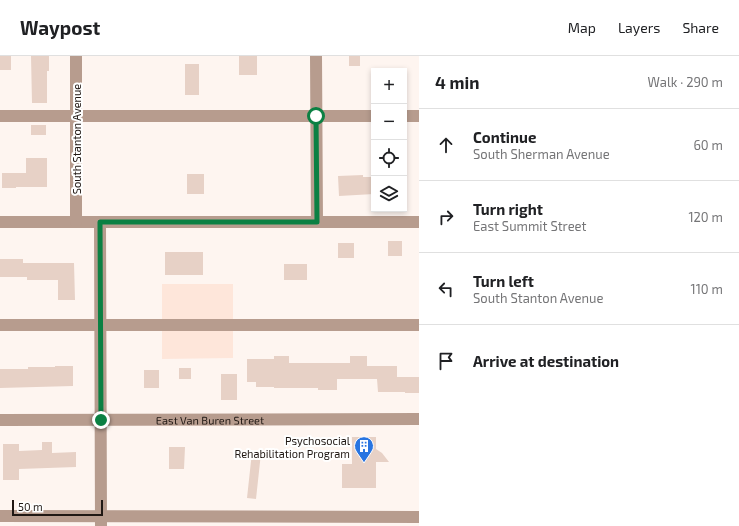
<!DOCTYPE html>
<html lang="en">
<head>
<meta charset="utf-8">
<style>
  :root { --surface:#fff; --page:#f2f2f2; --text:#202124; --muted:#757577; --line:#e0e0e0 }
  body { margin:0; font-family:"Exo 2",sans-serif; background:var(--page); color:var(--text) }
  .controls { position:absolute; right:12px; top:12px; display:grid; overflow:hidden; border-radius:0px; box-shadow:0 2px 6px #0003 }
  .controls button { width:36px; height:36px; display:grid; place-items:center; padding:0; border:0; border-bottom:1px solid var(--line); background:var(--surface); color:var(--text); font:20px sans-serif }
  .scale { position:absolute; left:12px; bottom:10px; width:91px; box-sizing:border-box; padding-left:4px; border:2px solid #201814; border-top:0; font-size:11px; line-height:14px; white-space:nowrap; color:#201814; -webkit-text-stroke:3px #fff; paint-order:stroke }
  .stop { position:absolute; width:12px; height:12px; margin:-9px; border:3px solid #0b8043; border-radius:50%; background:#fff }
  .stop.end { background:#0b8043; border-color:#fff; box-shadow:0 1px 4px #0008 }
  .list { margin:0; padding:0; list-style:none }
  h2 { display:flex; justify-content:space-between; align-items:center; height:52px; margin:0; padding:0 16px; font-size:17px }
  h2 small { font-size:13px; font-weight:400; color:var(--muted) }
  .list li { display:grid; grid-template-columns:26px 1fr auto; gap:12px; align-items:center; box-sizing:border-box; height:72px; padding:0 16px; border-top:1px solid var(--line) }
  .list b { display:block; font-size:15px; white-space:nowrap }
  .list p { margin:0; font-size:13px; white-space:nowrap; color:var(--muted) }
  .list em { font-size:13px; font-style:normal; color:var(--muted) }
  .icon { flex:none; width:22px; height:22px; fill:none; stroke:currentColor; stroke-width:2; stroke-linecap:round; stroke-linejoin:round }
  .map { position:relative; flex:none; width:419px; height:470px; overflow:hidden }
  header { display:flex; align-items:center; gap:24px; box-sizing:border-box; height:56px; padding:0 20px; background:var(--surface); border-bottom:1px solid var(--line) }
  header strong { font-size:19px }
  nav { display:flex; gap:22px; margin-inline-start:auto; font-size:14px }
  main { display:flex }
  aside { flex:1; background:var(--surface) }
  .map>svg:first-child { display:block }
</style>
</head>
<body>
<header>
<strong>Waypost</strong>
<nav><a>Map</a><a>Layers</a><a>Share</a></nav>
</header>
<main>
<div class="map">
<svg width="419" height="470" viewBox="0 0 419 470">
  <rect width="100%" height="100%" fill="#fef5f0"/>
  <path fill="#fee6da" d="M162,228H233V302L162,303Z"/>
  <path fill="#e7d1c6" d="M0,0H11V14H0Z
    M31,0H49V15H47V47H32Z
    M239,0H257V19H239Z
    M349,0H360V10H349Z
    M185,8H199V39H185Z
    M31,69H46V79H31Z
    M26,102H47V131H16V132H2V117H26Z
    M187,118H204V138H187Z
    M363,119V121H374V138L339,140L338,120Z
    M388,185H402V200H388Z
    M338,187H354V202H338Z
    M165,196H203V219H165Z
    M0,203H23V207H74L75,244H58V224H27V221H0Z
    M284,208H307V224H284Z
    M274,300H289V307H350V300H367V310H397V321H419V337H405V336H378L377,323H337V334H318V332H274V331H256V326H247V303H274Z
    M55,310H73V330L0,332V313H28V311H55Z
    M179,312H191V323H179Z
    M144,314H159V332H144Z
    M221,318H237V344H221Z
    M352,381H376V393L382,397L389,406H376V432H342V408H352Z
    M42,386H52V397L76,396V411L19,413V424H3V388H19V395L42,394Z
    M169,391H185L184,413H169Z
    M252,396L261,397L256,443L247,442Z"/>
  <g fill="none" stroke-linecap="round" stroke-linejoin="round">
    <g stroke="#b79c8e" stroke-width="12">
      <path d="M316,0L317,166"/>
      <path d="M0,60H374"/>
      <path d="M404,60H419"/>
      <path d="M0,166H419"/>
      <path d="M76,166V0"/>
      <path d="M100,166L101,470"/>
      <path d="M0,269H419"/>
      <path id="s1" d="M0,364L419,363"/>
      <path d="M0,460L419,461"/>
    </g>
  </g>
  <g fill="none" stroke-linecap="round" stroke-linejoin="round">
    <path stroke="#0b8043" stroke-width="5" d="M101,364L100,166H317L316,60"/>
  </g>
  <defs>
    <symbol id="building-pin" viewBox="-11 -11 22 30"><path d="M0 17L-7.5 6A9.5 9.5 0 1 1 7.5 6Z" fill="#2975e1" stroke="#fff"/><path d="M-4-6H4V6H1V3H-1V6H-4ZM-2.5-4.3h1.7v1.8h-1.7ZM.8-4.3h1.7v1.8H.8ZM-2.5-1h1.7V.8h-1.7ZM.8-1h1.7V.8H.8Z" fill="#fff"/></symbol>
  </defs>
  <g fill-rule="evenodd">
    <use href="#building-pin" x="353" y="379" width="22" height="30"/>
  </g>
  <g text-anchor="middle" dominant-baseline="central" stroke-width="4" stroke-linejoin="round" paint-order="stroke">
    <g font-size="11" fill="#201814" stroke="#fff">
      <text transform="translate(76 83) rotate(-90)">South Stanton Avenue</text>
      <text stroke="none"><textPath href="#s1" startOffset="210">East Van Buren Street</textPath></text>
    </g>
    <g font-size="11" fill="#201814" stroke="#fff" text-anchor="end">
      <text x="350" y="384">Psychosocial<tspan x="350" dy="13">Rehabilitation Program</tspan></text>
    </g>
  </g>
</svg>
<div class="controls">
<button>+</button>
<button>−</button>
<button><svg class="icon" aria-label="locate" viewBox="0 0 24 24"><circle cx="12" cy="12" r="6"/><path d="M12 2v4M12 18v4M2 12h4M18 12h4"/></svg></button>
<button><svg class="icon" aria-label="layers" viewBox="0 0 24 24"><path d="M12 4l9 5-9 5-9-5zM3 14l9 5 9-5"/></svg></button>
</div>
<div class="scale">50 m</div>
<div class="stop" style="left:316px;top:60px"></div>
<div class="stop end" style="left:101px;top:364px"></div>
</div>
<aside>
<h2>4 min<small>Walk · 290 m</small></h2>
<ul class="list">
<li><svg class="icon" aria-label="ahead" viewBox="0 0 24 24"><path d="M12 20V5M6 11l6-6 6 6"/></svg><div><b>Continue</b><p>South Sherman Avenue</p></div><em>60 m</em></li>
<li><svg class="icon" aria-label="right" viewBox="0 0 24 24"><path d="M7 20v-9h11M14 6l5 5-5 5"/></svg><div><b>Turn right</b><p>East Summit Street</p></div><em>120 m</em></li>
<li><svg class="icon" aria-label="left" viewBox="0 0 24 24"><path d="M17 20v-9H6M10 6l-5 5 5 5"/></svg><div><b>Turn left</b><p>South Stanton Avenue</p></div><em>110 m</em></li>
<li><svg class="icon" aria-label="arrive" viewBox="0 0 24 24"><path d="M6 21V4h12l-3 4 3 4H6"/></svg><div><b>Arrive at destination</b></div></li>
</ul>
</aside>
</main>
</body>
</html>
